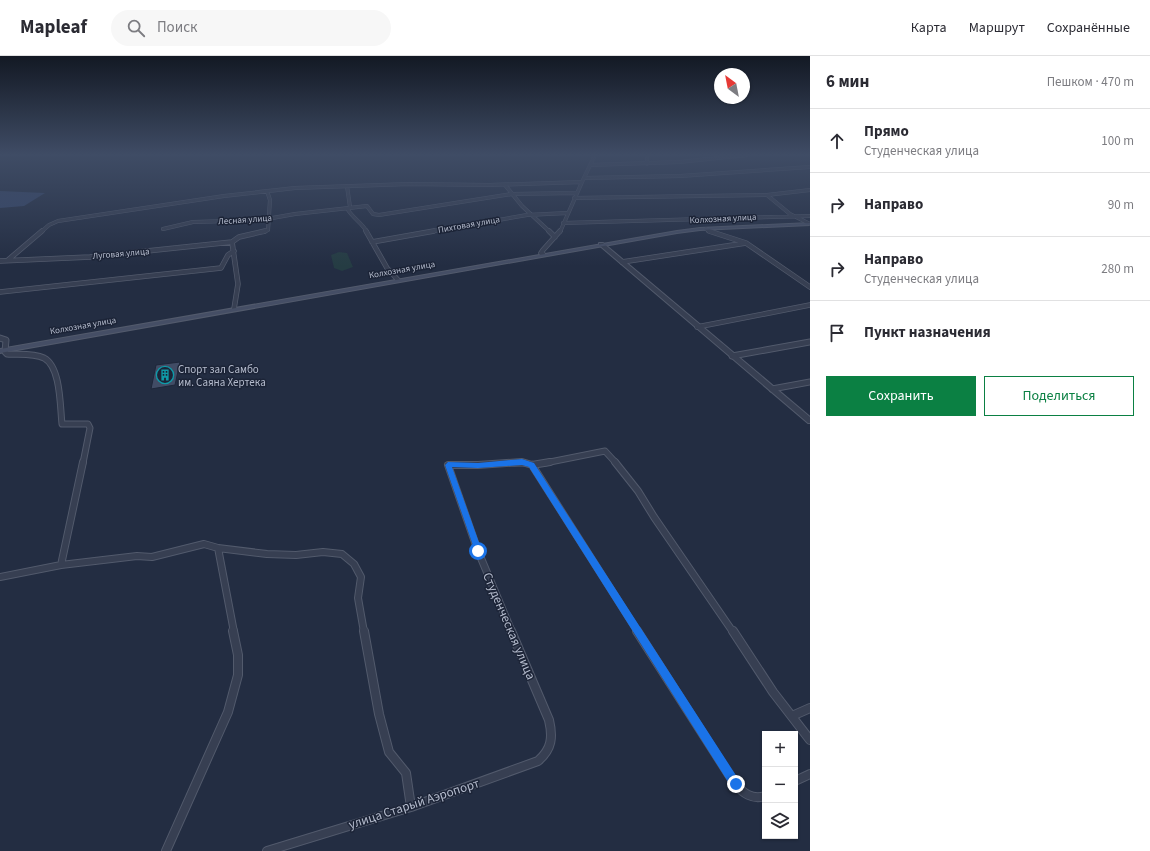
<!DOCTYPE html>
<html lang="ru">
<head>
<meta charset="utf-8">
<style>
  :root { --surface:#fff; --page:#f7f7f7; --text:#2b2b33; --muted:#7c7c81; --line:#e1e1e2; --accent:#0b8043 }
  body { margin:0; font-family:"Source Sans 3",sans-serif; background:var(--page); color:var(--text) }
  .controls { position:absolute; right:12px; bottom:12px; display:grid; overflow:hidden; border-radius:0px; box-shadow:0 1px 3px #0004 }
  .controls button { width:36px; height:36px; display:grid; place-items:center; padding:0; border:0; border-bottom:1px solid var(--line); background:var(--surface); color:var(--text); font:20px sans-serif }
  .compass { position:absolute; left:714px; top:12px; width:36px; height:36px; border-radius:50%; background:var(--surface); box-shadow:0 1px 3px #0004; rotate:328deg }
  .stop { position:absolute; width:12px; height:12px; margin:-9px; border:3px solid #1a73e8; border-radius:50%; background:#fff }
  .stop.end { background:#1a73e8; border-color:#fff; box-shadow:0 1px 4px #0008 }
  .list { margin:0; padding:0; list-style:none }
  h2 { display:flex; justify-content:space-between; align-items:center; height:52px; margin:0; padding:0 16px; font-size:17px }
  h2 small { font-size:13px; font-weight:400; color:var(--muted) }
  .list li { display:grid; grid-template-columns:26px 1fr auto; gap:12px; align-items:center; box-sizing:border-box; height:64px; padding:0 16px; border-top:1px solid var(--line) }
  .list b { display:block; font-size:15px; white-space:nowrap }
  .list p { margin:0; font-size:13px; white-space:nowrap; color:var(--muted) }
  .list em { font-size:13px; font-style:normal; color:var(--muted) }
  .actions { display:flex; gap:8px; padding:12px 16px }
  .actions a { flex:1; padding:9px 0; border:1px solid var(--accent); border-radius:0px; text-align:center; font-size:14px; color:var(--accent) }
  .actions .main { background:var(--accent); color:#fff }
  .icon { flex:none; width:22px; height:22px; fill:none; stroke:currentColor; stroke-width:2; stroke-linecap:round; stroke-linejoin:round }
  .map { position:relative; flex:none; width:810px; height:795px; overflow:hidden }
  header { display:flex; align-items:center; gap:24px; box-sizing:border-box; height:56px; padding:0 20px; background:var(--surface); border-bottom:1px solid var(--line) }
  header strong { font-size:19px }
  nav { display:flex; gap:22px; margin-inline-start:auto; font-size:14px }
  .search { width:280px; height:36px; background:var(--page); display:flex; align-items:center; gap:10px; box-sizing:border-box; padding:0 14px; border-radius:22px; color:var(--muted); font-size:15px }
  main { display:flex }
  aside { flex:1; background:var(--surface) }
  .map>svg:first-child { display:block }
</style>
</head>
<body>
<header>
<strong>Mapleaf</strong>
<div class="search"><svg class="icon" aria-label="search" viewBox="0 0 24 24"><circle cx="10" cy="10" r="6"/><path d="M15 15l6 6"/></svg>Поиск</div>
<nav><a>Карта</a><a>Маршрут</a><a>Сохранённые</a></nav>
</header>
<main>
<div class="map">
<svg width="810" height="795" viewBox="0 0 810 795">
  <rect width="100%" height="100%" fill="#232d42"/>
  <path fill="#253c43" d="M339,196L347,197L353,211L342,215L334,212L331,199Z"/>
  <path fill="#35466a" d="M0,135L45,137L24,150L0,152Z"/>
  <path fill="#414c65" stroke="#1e2639" d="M180,306L175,329L151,333L156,309Z"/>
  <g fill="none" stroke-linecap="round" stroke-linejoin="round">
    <defs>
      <path id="minor-far4" d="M647,99V108
        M590,109L679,106L747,99
        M584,122L680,120L810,111
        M505,129L522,150L550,176
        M347,130L350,151L348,154C354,163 362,167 367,176
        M767,139L790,158L810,168
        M574,142L767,139L810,134
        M563,167L810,160
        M163,173L193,166L261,164L295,158L367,150L373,158L379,159L512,138L576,137
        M706,173L711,176
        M41,176L49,169L58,165L224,140L295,132L409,128L489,129L582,126L595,99
        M263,176L268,174L270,144L267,135
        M428,176L527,159L567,157
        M560,176L582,126"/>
      <path id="minor-far3" d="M366,175L387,212L398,224
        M549,175L555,181
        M709,175L746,187
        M232,186L239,181L265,175
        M232,186L238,228L234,253
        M372,186L434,175
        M543,198L541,197L543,194L560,175
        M8,204L42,175
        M0,205L90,201L232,186
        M622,206L746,187L810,231
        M0,236L221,212L228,199L234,195
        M697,271L810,249"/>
      <path id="minor-far2" d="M0,282L6,284L5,296L7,298C18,299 33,297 44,302C61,311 60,351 62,368H88L90,372L83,407
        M732,300L810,286
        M772,333L810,326
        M514,407H524
        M545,407L605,395L616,407"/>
      <path id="minor-far1" d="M615,406L638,435L654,461L733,576
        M532,409L638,576
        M218,492L234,576
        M61,509L83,406
        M0,521L61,509L137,500L152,501L204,488L218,492L267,498L296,499L323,496L342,498L354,508L361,521L358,542L364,576
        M512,576L478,495L448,409H478L522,406L532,409L550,406"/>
      <path id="minor" d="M364,575L379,658L389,696L406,717L411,751
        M637,575L735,728C743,737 752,744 765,740
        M733,575L773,636L810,684
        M792,660L810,652
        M795,725L810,718
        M166,795L228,656L238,619V599L233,575
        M267,795L411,751L538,705C552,693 553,681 549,664L511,575"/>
      <path id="tertiary" d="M599,187H603L810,361V367H808L599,189Z"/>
      <path id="secondary" d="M810,167V169L700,174L677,177L0,297V293L677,175L700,172Z"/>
    </defs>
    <use href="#minor-far4" stroke="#525a6c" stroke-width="4"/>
    <use href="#minor-far3" stroke="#525a6c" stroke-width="5.5"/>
    <use href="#minor-far2" stroke="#525a6c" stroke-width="7"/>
    <use href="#minor-far1" stroke="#525a6c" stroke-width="8"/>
    <use href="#minor" stroke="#525a6c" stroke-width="10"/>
    <use href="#tertiary" stroke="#525a6c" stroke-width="2"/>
    <use href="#secondary" stroke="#525a6c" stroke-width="2"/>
    <use href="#minor-far4" stroke="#373f52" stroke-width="3"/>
    <use href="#minor-far3" stroke="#373f52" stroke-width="4"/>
    <use href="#minor-far2" stroke="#373f52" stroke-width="5"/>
    <use href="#minor-far1" stroke="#373f52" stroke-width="6"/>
    <use href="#minor" stroke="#373f52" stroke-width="8"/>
    <use href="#tertiary" fill="#373f52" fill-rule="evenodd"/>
    <use href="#secondary" fill="#454e65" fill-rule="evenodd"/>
  </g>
  <linearGradient id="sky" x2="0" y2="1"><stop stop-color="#131924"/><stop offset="0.47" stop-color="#3f4c65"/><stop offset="1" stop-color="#3f4c65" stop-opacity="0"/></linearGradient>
  <rect width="810" height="210" fill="url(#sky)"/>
  <path fill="#1a73e8" d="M522,403L534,407L739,724L741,728L739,732L736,733L732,732L529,411L522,409L478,412L452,411L482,495L481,498H476L445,409L448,406L478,407Z"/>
  <defs>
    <symbol id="building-ring" viewBox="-11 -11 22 22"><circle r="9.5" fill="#1c2437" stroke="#0f9aa8" stroke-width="1.5"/><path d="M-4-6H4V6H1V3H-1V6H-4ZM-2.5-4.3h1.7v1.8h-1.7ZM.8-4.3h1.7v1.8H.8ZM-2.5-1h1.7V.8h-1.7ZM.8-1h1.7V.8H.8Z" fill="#0f9aa8"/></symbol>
  </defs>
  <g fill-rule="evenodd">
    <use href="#building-ring" x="155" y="309" width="20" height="20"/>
  </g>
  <g text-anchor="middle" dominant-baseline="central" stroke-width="3" stroke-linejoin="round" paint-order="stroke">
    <g font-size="9" fill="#b4bbcc" stroke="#1c2437">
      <text transform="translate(723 163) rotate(-3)">Колхозная улица</text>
      <text transform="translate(245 164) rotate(-4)">Лесная улица</text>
      <text transform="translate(469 169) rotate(-10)">Пихтовая улица</text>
      <text transform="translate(121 198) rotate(-5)">Луговая улица</text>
      <text transform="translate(402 214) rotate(-10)">Колхозная улица</text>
      <text transform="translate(83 270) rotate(-10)">Колхозная улица</text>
    </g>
    <g font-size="11" fill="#b4bbcc" stroke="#1c2437" text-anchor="start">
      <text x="178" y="313">Спорт зал Самбо<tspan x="178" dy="13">им. Саяна Хертека</tspan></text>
    </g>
    <g font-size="13" fill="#b4bbcc" stroke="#1c2437">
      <text transform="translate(509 570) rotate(67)">Студенческая улица</text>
      <text transform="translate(414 748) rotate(-18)">улица Старый Аэропорт</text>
    </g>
  </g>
</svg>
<div class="controls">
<button>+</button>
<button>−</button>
<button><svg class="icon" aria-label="layers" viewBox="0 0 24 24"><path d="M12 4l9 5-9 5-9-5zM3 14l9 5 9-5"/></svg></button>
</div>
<svg class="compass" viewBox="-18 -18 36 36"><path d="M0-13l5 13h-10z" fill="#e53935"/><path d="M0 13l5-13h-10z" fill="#7c7c81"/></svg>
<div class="stop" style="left:478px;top:495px"></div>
<div class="stop end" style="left:736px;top:728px"></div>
</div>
<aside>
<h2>6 мин<small>Пешком · 470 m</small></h2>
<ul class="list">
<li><svg class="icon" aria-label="ahead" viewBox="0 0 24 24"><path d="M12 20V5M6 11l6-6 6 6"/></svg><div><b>Прямо</b><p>Студенческая улица</p></div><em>100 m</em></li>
<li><svg class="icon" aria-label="right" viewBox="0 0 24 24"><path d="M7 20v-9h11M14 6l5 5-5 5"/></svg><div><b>Направо</b></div><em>90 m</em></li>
<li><svg class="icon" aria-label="right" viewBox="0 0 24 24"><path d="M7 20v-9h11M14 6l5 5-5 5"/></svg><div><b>Направо</b><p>Студенческая улица</p></div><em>280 m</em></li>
<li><svg class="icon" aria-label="arrive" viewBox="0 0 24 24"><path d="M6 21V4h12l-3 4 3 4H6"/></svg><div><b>Пункт назначения</b></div></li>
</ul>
<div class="actions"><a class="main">Сохранить</a><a>Поделиться</a></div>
</aside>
</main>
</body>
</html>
